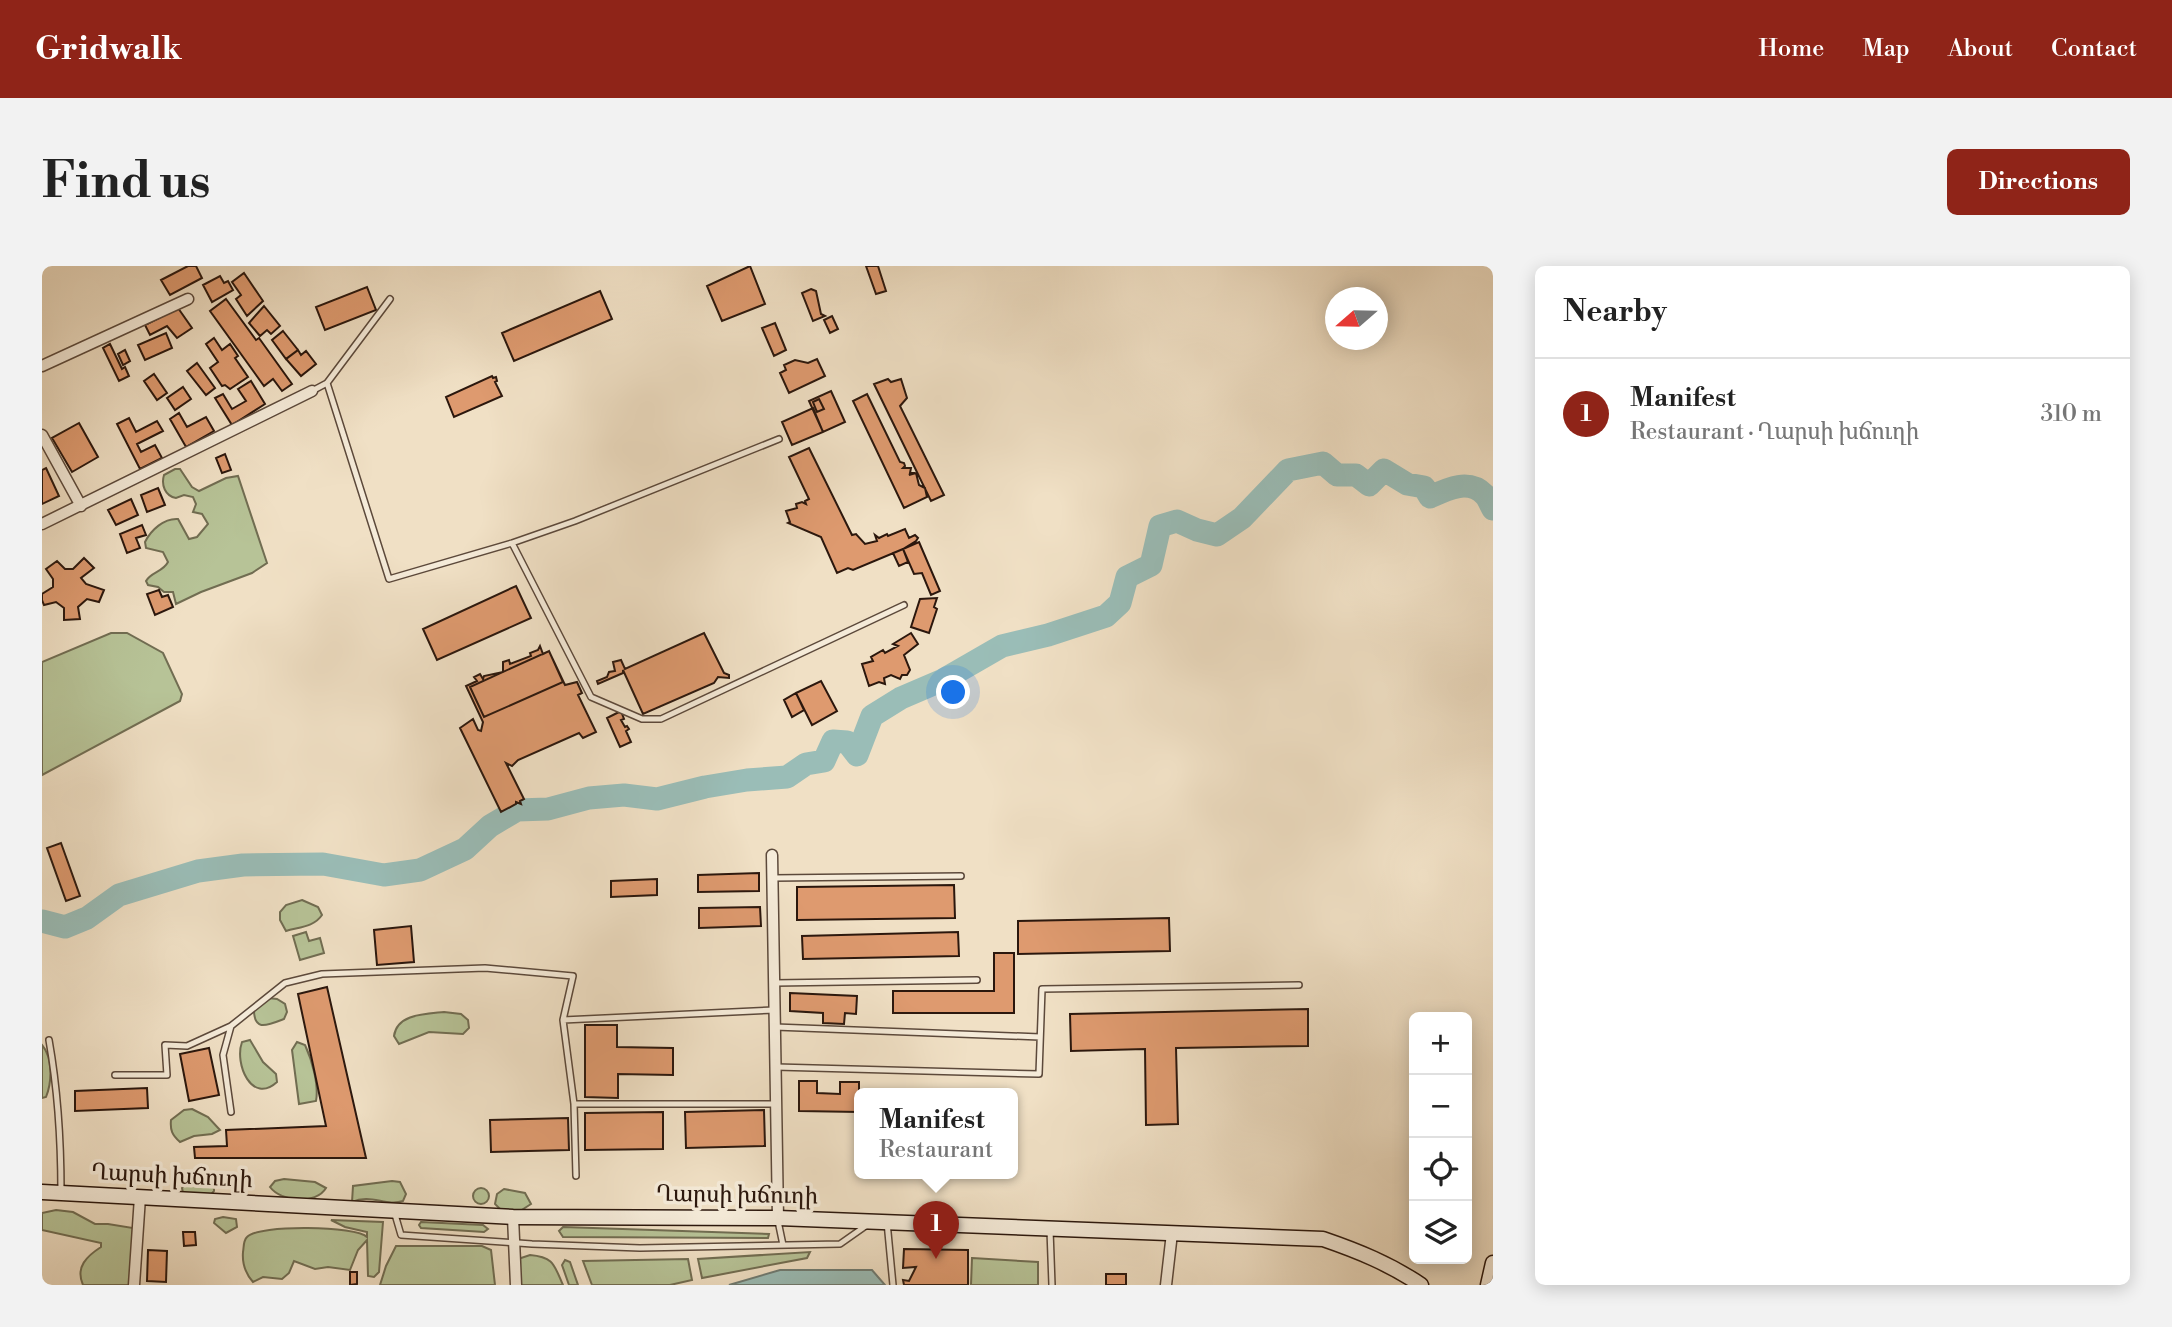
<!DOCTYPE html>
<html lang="en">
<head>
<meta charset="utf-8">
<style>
  :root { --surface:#fff; --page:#f2f2f2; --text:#222; --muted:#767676; --line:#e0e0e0; --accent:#8f2418 }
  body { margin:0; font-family:"Libre Bodoni","Noto Serif Armenian",serif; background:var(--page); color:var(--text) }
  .controls { position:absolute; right:21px; bottom:21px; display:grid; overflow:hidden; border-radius:10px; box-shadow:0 4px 18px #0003 }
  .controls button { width:63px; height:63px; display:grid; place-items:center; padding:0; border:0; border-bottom:2px solid var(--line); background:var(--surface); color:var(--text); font:35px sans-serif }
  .compass { position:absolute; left:1283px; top:21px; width:63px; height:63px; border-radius:50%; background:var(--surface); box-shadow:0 4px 18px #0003; rotate:250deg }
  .you { position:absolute; left:912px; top:427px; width:24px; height:24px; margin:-18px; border:5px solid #fff; border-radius:50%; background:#1a73e8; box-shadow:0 0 0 10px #1a73e833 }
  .badge { display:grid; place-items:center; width:46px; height:46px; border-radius:50%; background:var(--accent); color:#fff; font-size:23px; font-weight:700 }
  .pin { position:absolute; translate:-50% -58px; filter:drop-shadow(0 2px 4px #0008) }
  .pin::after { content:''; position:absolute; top:37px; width:24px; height:21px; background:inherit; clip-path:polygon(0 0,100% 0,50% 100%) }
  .popup { position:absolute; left:812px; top:822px; width:164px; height:91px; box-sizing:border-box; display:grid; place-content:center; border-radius:10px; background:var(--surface); filter:drop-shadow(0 2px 5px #0005); font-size:23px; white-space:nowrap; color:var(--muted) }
  .popup b { font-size:26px; color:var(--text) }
  .popup::after { content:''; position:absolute; left:50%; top:100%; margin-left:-14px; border:14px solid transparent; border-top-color:var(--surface) }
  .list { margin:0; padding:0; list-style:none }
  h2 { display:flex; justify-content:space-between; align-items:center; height:91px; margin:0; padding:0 28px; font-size:30px }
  h2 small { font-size:23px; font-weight:400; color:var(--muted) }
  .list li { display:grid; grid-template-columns:46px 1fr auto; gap:21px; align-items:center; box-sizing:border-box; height:112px; padding:0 28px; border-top:2px solid var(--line) }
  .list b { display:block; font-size:26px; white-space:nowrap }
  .list p { margin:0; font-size:23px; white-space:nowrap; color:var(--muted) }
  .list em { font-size:23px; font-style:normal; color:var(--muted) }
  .icon { flex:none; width:38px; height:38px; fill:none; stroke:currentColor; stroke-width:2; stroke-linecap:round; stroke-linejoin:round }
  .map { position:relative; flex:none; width:1451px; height:1019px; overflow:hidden; border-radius:10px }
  header { display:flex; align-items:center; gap:42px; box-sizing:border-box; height:98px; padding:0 35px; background:var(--accent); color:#fff }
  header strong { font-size:33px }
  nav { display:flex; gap:38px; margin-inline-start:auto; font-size:24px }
  .intro { display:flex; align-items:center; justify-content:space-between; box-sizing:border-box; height:168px; padding:0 42px }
  h1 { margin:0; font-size:49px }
  .button { padding:18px 32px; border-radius:10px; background:var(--accent); color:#fff; font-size:24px; font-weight:700 }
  main { display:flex; gap:42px; padding:0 42px }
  aside { flex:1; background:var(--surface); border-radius:10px; box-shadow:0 4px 18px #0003 }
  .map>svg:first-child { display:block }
</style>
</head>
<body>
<header>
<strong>Gridwalk</strong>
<nav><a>Home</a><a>Map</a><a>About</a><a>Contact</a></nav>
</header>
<div class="intro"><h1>Find us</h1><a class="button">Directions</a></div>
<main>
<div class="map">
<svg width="1451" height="1019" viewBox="0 0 1451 1019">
  <rect width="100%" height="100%" fill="#f0e0c5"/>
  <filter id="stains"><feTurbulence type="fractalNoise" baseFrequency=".00286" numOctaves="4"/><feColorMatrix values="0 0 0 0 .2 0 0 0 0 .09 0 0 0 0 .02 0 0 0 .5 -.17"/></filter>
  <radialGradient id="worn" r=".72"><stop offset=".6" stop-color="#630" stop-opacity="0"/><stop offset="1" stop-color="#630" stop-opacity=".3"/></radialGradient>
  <path fill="#b7c397" stroke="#716d52" stroke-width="2" d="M133,203H138L150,221L157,225L184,212L196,210L225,297L210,307L159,326L134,338L131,326H122L116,321L106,319L104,315C109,306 121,306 126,296L121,286L104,282L103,276C109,264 122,252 136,253L147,273L155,271L166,258L160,248L151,246L154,238L151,231L142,229L134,232C123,230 119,219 122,209Z
    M69,367H85L121,387L140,428L138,435L0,509V396Z
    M260,634L276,641L280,649C272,661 257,661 244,665L238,654V646L244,639Z
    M264,666L267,675L278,672L282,687L258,694L251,670Z
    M226,732L235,733L243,738L245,746L242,753C224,760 211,766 212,741Z
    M402,746L419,748L426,754L427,762L421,768L387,766L357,778L352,770C355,748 383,748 402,746Z
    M208,774L221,796L234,808L235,816C210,839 192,798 200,776Z
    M255,776L263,779C270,794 277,819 274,835L257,838L250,784Z
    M0,779C11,792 10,816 4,831L0,832Z
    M150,843L166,851L178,864L170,868L152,870L138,876C130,869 128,864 129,854L142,844Z
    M159,911C168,912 172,915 172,925L167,931L141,927L140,922L147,914Z
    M242,913L273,916L284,922C274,939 239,936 228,921L233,915Z
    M350,915L358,916L364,928L361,935C344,941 329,927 310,936L311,920Z
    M431 930a8 8 0 1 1 16 0a8 8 0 1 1-16 0Z
    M462,923L483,927L489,938L475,947H462L453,938L455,928Z
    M14,944L31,946L53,958H66L91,962L88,1019H41C33,1001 45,990 59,981V977L0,964V947Z
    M181,951L194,953L195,961L184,967L172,957L173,953Z
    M289,954L341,956L337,1006L332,1011L326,1010L325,974L316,984L308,1004L286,1001L273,1003L252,995L247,1007L240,1013L221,1011L211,1016C203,1007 200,998 201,986C202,981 201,975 205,971C217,958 315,960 325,971V966L303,961Z
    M379,956L441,959L446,963L442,966L379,962L377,959Z
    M521,961L727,968L726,972L521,971L517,965Z
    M354,980H440L449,984L453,1019H338L344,1000Z
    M768,986L765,992L660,1012L656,993Z
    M488,989C512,991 512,999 521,1019H475L476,993Z
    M930,992L996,996V1019H929Z
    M646,993L650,1014L628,1019H550L541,995Z
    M523,994L528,996L536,1019H527L520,999Z"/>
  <path fill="#9abdb7" stroke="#6e7b73" stroke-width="2" d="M738,1004H830L843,1019H687Z"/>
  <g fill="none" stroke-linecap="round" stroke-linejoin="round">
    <path stroke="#9abdb7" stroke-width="23" d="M0,655L23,661L45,652L77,629L156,605L201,599L281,598L342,609L378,604L423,583L448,560L475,544L506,543L547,532L582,529L615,533L663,521L705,514L745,511L764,498L782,495L791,475L805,476L815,489L830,450L859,432L901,414L960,380L1006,369L1064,350L1078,337L1085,311L1109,299L1118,260L1135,255L1155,264L1175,269L1200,252L1246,204L1281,197L1295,209H1314L1327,219L1342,204L1365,218L1382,221L1388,231C1405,223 1427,212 1443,229C1446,232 1449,240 1451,243"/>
  </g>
  <path fill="#de9a6f" stroke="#2b170d" stroke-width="2" d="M146,0H154L160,12L128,29L119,14Z
    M708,0L723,38L680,55L665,20Z
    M824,0H836L844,25L834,28Z
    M202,7L221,35L205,50L194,33L199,29L190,16Z
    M178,10L182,17L186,15L191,24L170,36L161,19Z
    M325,21L334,44L283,64L274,41Z
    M769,23L774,25L779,48L783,50L771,55L760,27Z
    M558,25L570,53L472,95L460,67Z
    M184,33L214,74L217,72L250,118L240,125L231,113L222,120L168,45Z
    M222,40L238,60L229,68L225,64L218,70L207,57Z
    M136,42L150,62L135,72L125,60L108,69L103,59Z
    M790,50L796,63L788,67L782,54Z
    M733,57L744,84L732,90L720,62Z
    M241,65L256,84L244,93L230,74Z
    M124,67L130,82L103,94L96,79Z
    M172,72L180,84L188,78L196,90L193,92L206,111L188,123L183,119L180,120L168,102L176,96L164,78Z
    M68,78L80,103L83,101L87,110L77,115L61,82Z
    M83,84L88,95L81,99L76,88Z
    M256,84L259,89L264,85L274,98L259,110L244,93Z
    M775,93L783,110L747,127L738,107L744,104L742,99L753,94L766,97Z
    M155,97L173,122L164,129L145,105Z
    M112,108L125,127L115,134L102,115Z
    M450,110L451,112L454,111L455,115L453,116L460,130L412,151L404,131Z
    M846,113L849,116L859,113L865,132L858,140L902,229L889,235L832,118Z
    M209,115L223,138L190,159L173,132L181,128L190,143L204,135L196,123Z
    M141,121L149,133L133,144L125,132Z
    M789,125L803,156L781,166L767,135Z
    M825,128L858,196L862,197L863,200L861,202H869L868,207H870L867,209L874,207L877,219L883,222L885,231L862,242L811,135Z
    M777,133L782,143L775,146L771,136Z
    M771,142L781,166L750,179L740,156Z
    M137,147L145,161L164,151L172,165L144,181L128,153Z
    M87,152L94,166L115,155L121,165L95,178L99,186L113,179L120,192L98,203L75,158Z
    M37,157L56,191L30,206L10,172Z
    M767,182L810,269L814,268L823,278L835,275L833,269L837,272L845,268L846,270L863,263L867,272L873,269L876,272L874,275L861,283L811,304L806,302L795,307L779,271L746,257L748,256L744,245L755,242L754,238L760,236L764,238L763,235L767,233L747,191Z
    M183,188L189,204L180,207L174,192Z
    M4,202L17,230L0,238V204Z
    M116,222L123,239L105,246L99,229Z
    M89,233L96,249L74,259L66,244Z
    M100,259L104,269L94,272L98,282L85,287L78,268Z
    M877,276L898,325L889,329L880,307L872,308L861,283Z
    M861,283L866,296L857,300L851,287Z
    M42,292L52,302L39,312L44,318L62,324L57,336L45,333L36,341L38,353L22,354V342L14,336L2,339L0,334V328L11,321V313L4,303L15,295L23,303H31Z
    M474,320L489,352L395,394L381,363Z
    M117,324L120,331L126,329L131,341L113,349L105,328Z
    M895,332L892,341L895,343L887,367L869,361L878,333Z
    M662,367L682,407L687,409V412L676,411L672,417L601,448L581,404V407L556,418L555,415L565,411L567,406L573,405L571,396L579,394L583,403Z
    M869,367L876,378L862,389L868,404L865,409H860L858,413L849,409L842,412L843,418L837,416L827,420L820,398L831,395L829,391L841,384L843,387L856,380L851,378Z
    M498,380L501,388L507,385L523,419L535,416L540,427L536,429L554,466L541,472L537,467L476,494L470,500L464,497L482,533L478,535L479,538L474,536V538L459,546L418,462L431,453L436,464L439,465L441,456L424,420L435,415L432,411L438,408L441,413L442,410L461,406V396L467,394L468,398L489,390L488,387L496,384Z
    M507,385L521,416L442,451L428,421Z
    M779,415L795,445L770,459L754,427Z
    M754,427L762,444L750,451L742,434Z
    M579,445L582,453L579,454L583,461L585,460L587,463L584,465L589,476L578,481L565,452Z
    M19,577L38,630L24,635L5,582Z
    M717,607V625L656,626V609Z
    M615,613V629L569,631V615Z
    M912,619L913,652L755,654V621Z
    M718,641L719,660L657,662V642Z
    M1127,652L1128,685L976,688V655Z
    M369,660L372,696L335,699L332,664Z
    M916,666L917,690L761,693L760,670Z
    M952,687H972V747H851V725H952Z
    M285,721L324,892H153L152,881L185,880L184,864L284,860L256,728Z
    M748,727L815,730L814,748L803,747L802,758L781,757V747L748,745Z
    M1266,743V780L1134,782L1136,858L1104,859L1103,783L1029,785L1028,748Z
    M543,759H575V781L631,782V809L576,808V832L543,831Z
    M167,782L177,829L147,835L138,788Z
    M757,815H775V827L798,828V816H817V846L757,845Z
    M105,822L106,842L33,845V825Z
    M722,844L723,880L644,882L643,846Z
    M621,846V883L543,884V847Z
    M526,852L527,884L449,886L448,854Z
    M141,966H153L154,979L142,980Z
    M862,983L926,984V1019H862L861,1014L867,1015L874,1001L861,1002Z
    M106,984L125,985L124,1016L105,1015Z
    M308,1006H315V1018L308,1019Z
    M1064,1008H1084V1019H1064Z"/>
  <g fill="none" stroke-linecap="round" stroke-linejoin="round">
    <defs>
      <path id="service" d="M285,117L347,313L470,277L533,255L737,173
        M270,125L285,117L348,33
        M470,277L549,431L600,453H619L862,339
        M731,612L919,610
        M733,717L935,714
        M521,754L733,744
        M733,761L998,771
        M7,774C16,825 19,874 19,926
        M734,801L997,808L1000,723L1257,719
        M73,809H125L123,779L145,780L189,760
        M532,838H735
        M189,846L181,789L189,760L243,717L280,708L443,702L531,710L521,754L532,838L534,910
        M352,945L359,969L490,978L598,982L798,978L825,959
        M736,955L741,979
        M845,956L851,1019
        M1008,964L1010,1019"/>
      <path id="minor" d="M0,100L146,33
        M0,169L39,240
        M0,258L270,125
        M730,589L736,952
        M471,951L474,1019
        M92,1019L98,931
        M1124,1019L1130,967"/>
      <path id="secondary" d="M0,926L471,951L736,952L1281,973C1316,985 1348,998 1379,1019
        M1446,1019L1451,997"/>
    </defs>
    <use href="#service" stroke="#5c493b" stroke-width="8"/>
    <use href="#minor" stroke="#5c493b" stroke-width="13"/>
    <use href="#secondary" stroke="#2b170d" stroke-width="17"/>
    <use href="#service" stroke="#f5ebd9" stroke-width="5"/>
    <use href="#minor" stroke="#f5ebd9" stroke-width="10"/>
    <use href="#secondary" stroke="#f5ebd9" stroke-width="14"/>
  </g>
  <g text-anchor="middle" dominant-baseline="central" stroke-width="7" stroke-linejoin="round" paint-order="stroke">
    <g font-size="23" fill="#2b170d" stroke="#f5ebd9">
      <text transform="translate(130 910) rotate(3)">Ղարսի խճուղի</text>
      <text transform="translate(695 929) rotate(1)">Ղարսի խճուղի</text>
    </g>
  </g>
  <rect width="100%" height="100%" filter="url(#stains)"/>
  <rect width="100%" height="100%" fill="url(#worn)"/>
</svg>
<div class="controls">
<button>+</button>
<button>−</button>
<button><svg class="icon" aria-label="locate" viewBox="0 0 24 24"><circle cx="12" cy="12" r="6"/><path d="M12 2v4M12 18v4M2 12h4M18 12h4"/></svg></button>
<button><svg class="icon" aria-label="layers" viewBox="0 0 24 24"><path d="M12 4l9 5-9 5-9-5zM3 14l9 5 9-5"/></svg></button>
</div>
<svg class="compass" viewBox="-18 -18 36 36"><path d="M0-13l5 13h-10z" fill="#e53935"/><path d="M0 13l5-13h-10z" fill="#767676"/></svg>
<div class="you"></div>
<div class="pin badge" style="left:894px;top:993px">1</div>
<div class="popup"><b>Manifest</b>Restaurant</div>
</div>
<aside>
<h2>Nearby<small></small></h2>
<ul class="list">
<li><span class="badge">1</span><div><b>Manifest</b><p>Restaurant · Ղարսի խճուղի</p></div><em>310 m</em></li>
</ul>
</aside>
</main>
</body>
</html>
